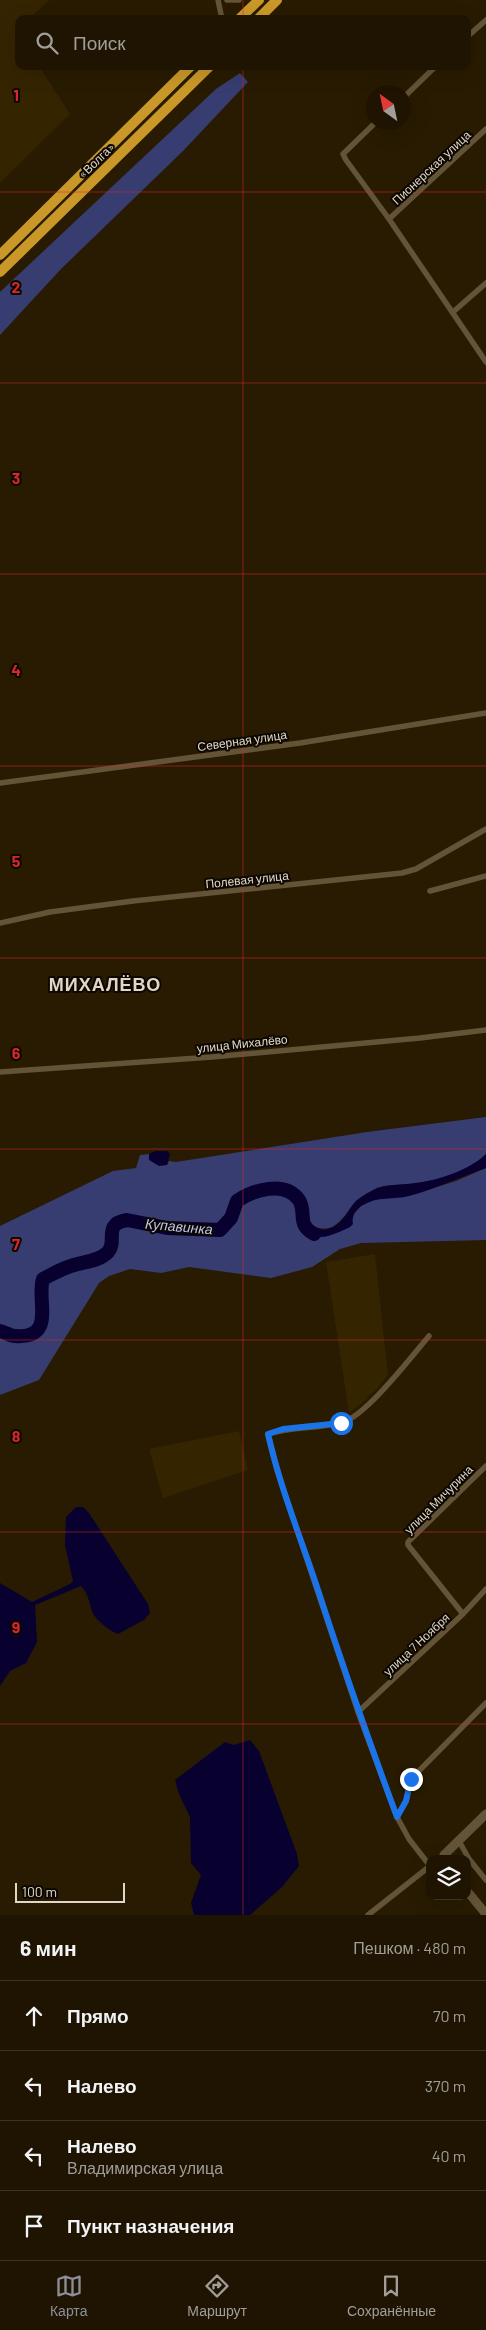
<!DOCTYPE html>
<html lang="ru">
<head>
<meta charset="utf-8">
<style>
  :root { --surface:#1e1401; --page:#2b2110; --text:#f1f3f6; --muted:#a19e99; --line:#3c3323; --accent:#8c9099 }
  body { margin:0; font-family:Barlow,sans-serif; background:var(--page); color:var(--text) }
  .controls { position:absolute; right:15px; bottom:15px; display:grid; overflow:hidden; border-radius:10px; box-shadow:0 5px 20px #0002 }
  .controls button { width:45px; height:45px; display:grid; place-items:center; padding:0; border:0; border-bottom:1px solid var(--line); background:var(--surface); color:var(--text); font:25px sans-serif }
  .compass { position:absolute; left:366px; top:85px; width:45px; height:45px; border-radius:50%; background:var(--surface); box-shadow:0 5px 20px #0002; rotate:327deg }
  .scale { position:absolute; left:15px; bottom:12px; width:110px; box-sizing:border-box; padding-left:5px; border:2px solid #e0d7c8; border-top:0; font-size:14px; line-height:18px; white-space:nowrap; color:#e0d7c8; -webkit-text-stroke:4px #0c0701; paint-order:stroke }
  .stop { position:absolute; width:15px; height:15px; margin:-11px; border:4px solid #1a73e8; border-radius:50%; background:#fff }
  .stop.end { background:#1a73e8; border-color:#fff; box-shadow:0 1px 5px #0008 }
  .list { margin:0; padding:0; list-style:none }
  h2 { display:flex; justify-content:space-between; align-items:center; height:65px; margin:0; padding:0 20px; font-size:21px }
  h2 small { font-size:16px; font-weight:400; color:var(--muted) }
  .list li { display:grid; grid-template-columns:32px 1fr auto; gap:15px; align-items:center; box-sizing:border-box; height:70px; padding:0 20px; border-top:1px solid var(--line) }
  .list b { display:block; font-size:19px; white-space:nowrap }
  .list p { margin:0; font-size:16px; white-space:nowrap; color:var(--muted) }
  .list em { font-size:16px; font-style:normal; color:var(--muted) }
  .icon { flex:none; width:28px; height:28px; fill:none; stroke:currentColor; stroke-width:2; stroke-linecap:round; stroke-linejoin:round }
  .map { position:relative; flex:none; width:486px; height:1915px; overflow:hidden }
  .search { position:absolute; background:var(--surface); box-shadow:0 5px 20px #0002; left:15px; right:15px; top:15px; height:55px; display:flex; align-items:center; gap:12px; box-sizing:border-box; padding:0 18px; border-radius:10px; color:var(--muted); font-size:19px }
  .sheet { height:345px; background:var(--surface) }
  nav { display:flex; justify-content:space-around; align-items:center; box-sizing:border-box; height:70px; border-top:1px solid var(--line); background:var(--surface); font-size:14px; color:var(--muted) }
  nav a { display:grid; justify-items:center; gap:2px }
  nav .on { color:var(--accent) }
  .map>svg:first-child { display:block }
</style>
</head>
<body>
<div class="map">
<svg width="486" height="1915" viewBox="0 0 486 1915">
  <rect width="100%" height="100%" fill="#281b01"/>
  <path fill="#352400" d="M0,0H49L29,19H19L17,31L19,34V66H39L70,114L0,183Z
    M375,1254L388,1375L375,1391L368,1396L367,1399L349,1413L326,1262Z
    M239,1431L248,1470L163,1498L149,1449Z"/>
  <path fill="#383d71" d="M240,73L248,82L183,151L61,269L0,335V292L216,89Z
    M486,1117V1154C470,1170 438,1181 416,1183C405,1185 392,1184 381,1187C375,1189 352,1207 348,1212C334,1229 326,1234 306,1222L325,1237L350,1227L354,1214L361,1206L377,1198L408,1196L456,1181L486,1168V1240L361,1243L340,1249L312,1267L271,1278L189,1267L161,1273L130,1269L109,1276L99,1283L39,1380L0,1395V1226L113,1171L136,1168L140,1155L149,1154L150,1160L167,1165L169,1161L176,1162L367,1132Z"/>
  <path fill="#080130" d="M156,1151H167L170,1154L167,1165L159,1166L149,1160V1154Z
    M486,1154V1168C460,1177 435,1189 409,1196C393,1200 378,1196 363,1205C356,1209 351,1216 353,1224L350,1227C335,1234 313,1245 300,1229L303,1222C312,1223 318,1232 328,1229C344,1225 347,1209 357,1200C363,1195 371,1191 377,1188C389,1184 403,1185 416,1183C436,1181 472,1169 486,1154Z
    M76,1507H83L89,1513L148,1604L150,1613L144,1620L118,1634C110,1631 95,1620 92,1611C89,1602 88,1593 81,1586L35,1605L37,1642L26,1663L10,1671L0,1686V1583L32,1602L70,1584L73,1581L65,1545L66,1517Z
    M250,1740L259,1751L297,1854L299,1866L282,1887L250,1915H194L191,1903L201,1875L191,1863L190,1817L179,1794L175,1780L225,1742L234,1745Z"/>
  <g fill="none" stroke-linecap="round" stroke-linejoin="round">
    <path stroke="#080130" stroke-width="14" d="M0,1331C5,1332 10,1336 15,1336C57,1339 36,1300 43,1279C51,1275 59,1270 68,1267C80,1262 99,1262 108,1252C118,1241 102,1224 127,1220L167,1228L220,1230L231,1218L237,1201C253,1190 285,1180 299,1200C307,1213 296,1224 314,1234"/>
    <path stroke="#635438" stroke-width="5.5" d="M218,0L222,19
      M227,0H239
      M467,37L486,20
      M404,97L436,66
      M376,122L343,154L346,160L389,219L486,362
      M389,219L486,129
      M453,312L486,283
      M0,783L300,743L486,713
      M430,891L486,876
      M0,923L50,912L133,901L402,873L416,869L486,829
      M0,1072L212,1057L420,1038L486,1030
      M429,1336C412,1356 366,1416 343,1422C319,1429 293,1426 268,1434L277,1470L358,1712L397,1817L409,1839L430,1866
      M463,1614L408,1545V1542L486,1466
      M358,1712L463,1614L486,1589
      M397,1817L406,1801L411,1779L486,1703
      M459,1841L469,1859L486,1880
      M368,1915L430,1866"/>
    <path stroke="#635438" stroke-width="9" d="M446,1859L444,1855L486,1814
      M467,1891L486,1914"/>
    <path stroke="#ca9828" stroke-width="10" d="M239,19L259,0
      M258,19L277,0
      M0,255L191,66
      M0,272L210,66"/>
  </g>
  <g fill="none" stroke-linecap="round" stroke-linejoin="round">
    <path stroke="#1a73e8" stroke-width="6" d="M341,1423L283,1429L268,1434C280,1487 300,1536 317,1587C342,1664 369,1741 397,1817L406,1801L411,1779"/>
  </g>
  <path fill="none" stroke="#d62828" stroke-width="1" stroke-opacity="0.55" d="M243,0V19M243,66V1915M0,192H486M0,383H486M0,574H486M0,766H486M0,958H486M0,1149H486M0,1340H486M0,1532H486M0,1724H486"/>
  <g text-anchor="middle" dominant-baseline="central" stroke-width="4" stroke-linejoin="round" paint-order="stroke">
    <g font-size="12" fill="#e0d7c8" stroke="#0c0701">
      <text transform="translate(96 160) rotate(-44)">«Волга»</text>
      <text transform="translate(431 167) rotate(-43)">Пионерская улица</text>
      <text transform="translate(242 740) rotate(-8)">Северная улица</text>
      <text transform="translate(247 879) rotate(-6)">Полевая улица</text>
      <text transform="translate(242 1043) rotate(-6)">улица Михалёво</text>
      <text transform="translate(438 1499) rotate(-45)">улица Мичурина</text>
      <text transform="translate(416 1644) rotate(-43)">улица 7 Ноября</text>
    </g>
    <g font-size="14" font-style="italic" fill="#bfc6ee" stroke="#0c0701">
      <text transform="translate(179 1226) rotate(5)">Купавинка</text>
    </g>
    <g font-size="18" font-weight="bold" letter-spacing="1" fill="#e0d7c8" stroke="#0c0701">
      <text x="105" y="984">МИХАЛЁВО</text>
    </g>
  </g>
  <g font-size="16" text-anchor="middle" font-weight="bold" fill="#d62828" stroke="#0c0701" stroke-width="4" stroke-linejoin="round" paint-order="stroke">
    <text x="16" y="101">1</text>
    <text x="16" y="293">2</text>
    <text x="16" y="484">3</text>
    <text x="16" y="676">4</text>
    <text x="16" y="867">5</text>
    <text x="16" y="1059">6</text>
    <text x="16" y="1250">7</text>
    <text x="16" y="1442">8</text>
    <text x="16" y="1633">9</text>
  </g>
</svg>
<div class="controls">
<button><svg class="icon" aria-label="layers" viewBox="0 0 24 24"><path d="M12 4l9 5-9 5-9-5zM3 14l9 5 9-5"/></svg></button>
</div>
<svg class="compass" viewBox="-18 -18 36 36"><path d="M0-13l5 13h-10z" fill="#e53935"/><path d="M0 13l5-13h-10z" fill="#a19e99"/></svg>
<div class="scale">100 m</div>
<div class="stop" style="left:341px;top:1423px"></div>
<div class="stop end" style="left:411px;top:1779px"></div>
<div class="search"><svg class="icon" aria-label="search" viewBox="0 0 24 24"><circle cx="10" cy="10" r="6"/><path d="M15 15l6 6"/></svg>Поиск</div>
</div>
<section class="sheet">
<h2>6 мин<small>Пешком · 480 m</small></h2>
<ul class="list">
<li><svg class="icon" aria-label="ahead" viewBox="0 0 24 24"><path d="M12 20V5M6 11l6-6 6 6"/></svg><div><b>Прямо</b></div><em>70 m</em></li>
<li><svg class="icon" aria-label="left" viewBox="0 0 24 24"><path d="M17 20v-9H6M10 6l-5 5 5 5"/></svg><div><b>Налево</b></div><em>370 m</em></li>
<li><svg class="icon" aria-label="left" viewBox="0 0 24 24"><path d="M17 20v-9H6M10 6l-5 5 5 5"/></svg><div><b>Налево</b><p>Владимирская улица</p></div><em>40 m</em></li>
<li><svg class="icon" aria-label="arrive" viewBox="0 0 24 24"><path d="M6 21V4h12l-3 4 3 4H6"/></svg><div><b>Пункт назначения</b></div></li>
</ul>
</section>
<nav>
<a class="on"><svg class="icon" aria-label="map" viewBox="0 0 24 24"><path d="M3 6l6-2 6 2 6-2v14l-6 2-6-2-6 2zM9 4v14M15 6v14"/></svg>Карта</a>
<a><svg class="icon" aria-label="directions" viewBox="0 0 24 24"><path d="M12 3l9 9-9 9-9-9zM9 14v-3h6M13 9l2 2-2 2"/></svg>Маршрут</a>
<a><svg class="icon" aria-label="saved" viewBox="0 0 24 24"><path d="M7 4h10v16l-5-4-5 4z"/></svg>Сохранённые</a>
</nav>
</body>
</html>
